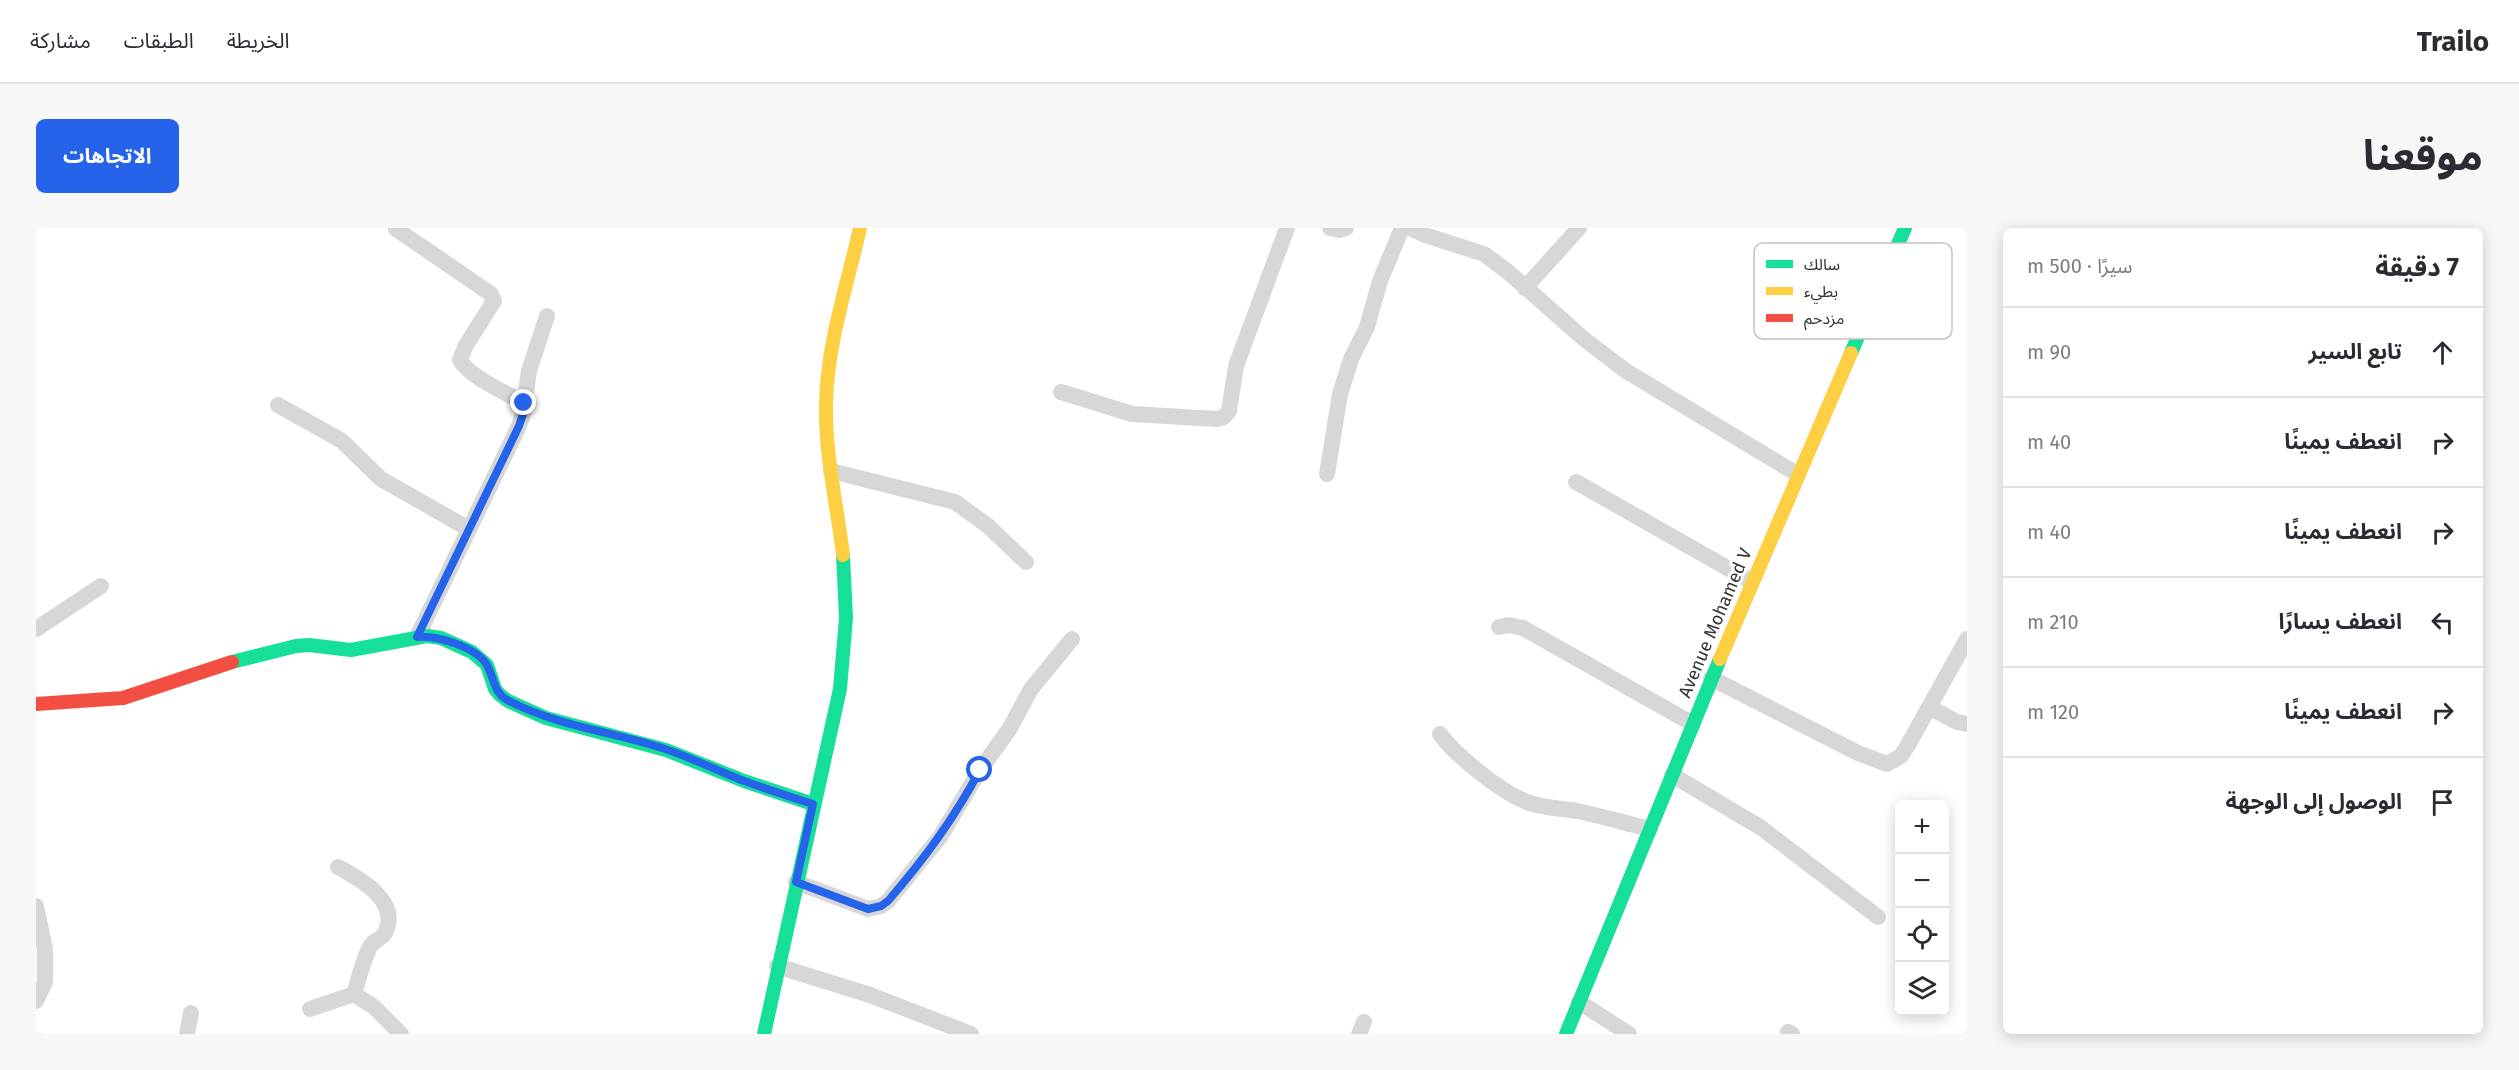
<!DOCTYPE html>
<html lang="ar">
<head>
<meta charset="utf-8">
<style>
  :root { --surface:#fff; --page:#f7f7f7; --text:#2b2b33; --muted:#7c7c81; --line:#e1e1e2; --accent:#2563eb }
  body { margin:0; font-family:"Fira Sans","Noto Sans Arabic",sans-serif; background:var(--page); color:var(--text); direction:rtl }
  .controls { position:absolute; right:18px; bottom:18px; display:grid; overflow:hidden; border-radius:9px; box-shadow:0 3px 15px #0003 }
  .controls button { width:54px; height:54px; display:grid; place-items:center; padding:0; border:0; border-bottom:2px solid var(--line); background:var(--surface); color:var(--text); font:30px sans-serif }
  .stop { position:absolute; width:18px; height:18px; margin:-14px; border:4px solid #2563eb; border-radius:50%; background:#fff }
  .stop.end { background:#2563eb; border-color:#fff; box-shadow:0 2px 6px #0008 }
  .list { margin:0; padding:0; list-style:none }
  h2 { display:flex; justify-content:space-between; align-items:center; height:78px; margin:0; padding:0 24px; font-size:26px }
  h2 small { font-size:20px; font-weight:400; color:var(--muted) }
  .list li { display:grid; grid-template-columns:39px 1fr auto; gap:18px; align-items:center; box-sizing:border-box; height:90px; padding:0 24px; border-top:2px solid var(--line) }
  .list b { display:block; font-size:22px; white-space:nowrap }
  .list em { font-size:20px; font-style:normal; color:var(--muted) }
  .icon { flex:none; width:33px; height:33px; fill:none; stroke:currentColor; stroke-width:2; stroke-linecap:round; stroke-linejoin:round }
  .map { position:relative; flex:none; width:1931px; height:806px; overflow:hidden; direction:ltr; border-radius:9px }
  header { display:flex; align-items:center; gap:36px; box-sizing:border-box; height:84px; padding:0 30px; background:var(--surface); border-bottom:2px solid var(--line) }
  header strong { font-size:28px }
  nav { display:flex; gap:33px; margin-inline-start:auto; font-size:21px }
  .intro { display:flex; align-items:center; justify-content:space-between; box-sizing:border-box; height:144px; padding:0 36px }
  h1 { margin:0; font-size:42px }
  .button { padding:15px 27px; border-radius:9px; background:var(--accent); color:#fff; font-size:21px; font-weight:700 }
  main { display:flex; gap:36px; padding:0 36px }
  aside { flex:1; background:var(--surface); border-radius:9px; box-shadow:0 3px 15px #0003 }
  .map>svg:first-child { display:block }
</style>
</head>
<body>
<header>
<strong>Trailo</strong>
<nav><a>الخريطة</a><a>الطبقات</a><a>مشاركة</a></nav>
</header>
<div class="intro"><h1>موقعنا</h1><a class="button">الاتجاهات</a></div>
<main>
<aside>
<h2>7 دقيقة<small>سيرًا · 500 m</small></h2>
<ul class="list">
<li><svg class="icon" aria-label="ahead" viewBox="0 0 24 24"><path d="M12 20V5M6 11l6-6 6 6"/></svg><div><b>تابع السير</b></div><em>90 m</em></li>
<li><svg class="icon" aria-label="right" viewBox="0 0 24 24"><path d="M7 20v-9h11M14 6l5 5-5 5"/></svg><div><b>انعطف يمينًا</b></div><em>40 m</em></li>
<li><svg class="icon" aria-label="right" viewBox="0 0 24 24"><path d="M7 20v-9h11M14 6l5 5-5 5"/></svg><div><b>انعطف يمينًا</b></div><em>40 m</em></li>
<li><svg class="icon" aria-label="left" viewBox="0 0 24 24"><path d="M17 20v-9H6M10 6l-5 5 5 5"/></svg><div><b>انعطف يسارًا</b></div><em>210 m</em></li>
<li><svg class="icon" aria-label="right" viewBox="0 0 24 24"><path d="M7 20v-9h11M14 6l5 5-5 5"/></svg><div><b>انعطف يمينًا</b></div><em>120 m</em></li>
<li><svg class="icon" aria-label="arrive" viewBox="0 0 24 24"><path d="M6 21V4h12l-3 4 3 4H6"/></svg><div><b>الوصول إلى الوجهة</b></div></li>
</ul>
</aside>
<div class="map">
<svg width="1931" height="806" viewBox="0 0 1931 806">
  <rect width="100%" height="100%" fill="#fff"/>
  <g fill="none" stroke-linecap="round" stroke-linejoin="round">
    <path stroke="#d7d7d7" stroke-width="16" d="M1294,0L1303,2L1310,0
      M1374,0L1389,7L1448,26L1471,43L1548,111L1590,143L1761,246
      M360,1L455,66L458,73L430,117L424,132C432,148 472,166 488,175
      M1489,60L1543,0
      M1025,164L1096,186L1181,191L1188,189L1193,183L1200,138L1251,0
      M242,177L306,213L345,251L433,301
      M795,243L919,274L952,298L990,334
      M1291,246L1304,166L1315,131L1331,99L1344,53L1366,0
      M1540,254L1716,354
      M1463,399L1473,397L1487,400L1657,496
      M0,401L65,358
      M381,409L483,198L487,186L493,143L511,88
      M1675,450L1822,525L1851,536L1865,528L1872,517L1931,411
      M1893,479L1921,494L1931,496
      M1404,506C1420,528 1465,564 1491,574C1506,580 1524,580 1541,583C1565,588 1589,595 1614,601
      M1636,547L1724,599L1842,689
      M302,639C324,651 365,673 349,705C346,710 339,712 335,717C327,731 323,750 318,766
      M760,654L832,681L845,678L852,673L904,609L944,542L974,500L995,461L1036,411
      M0,678L9,721V754L0,773
      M741,738L834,767L935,806
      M1543,774L1593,806
      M274,781L318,766L338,779L365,806
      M1752,804L1756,806
      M151,806L155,785
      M1323,806L1328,794"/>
    <path stroke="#16e098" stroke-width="14" d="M1815,125L1869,0
      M196,434L260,418L273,417L315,422L391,408L405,410L436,424L451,437L459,461L464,467L472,473L510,490L630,522L708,553L777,576
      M728,806L804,461L810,390L807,327
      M1530,806L1684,431"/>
    <path stroke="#ffcf43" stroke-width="14" d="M807,327C801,277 789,227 790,176C791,116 811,58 824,0
      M1684,431L1815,125"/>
    <path stroke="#f24e42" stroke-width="14" d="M0,476L87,470L196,434"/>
  </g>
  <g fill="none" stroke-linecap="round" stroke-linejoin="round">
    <path stroke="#2563eb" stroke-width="8" d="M488,175L487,186L483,198L381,409C401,407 440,419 451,437C459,452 457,466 475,474C523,498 572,503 623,519C652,528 680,542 708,553C731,561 754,569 777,576L760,654L832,681L845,678L852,673C889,630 917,592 944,542"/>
  </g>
  <g text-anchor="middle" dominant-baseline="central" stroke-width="6" stroke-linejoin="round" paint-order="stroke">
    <g font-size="18" fill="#333" stroke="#fff">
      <text transform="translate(1679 395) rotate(-67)">Avenue Mohamed V</text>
    </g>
  </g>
  <rect x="1718" y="15" width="198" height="96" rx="9" fill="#fff" stroke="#c2c2c2" stroke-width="1.5"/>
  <rect x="1730" y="32" width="27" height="8" fill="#16e098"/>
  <rect x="1730" y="59" width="27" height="8" fill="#ffcf43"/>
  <rect x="1730" y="86" width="27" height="8" fill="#f24e42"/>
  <g font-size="16" fill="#333">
    <text x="1768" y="42">سالك</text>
    <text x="1768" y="69">بطيء</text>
    <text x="1768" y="96">مزدحم</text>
  </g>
</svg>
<div class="controls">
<button>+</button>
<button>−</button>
<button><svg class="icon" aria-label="locate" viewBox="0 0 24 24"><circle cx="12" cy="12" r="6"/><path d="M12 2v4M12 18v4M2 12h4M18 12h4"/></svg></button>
<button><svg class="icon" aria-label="layers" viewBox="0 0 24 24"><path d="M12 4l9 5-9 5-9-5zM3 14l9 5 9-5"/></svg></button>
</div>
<div class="stop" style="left:944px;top:542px"></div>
<div class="stop end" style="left:488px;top:175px"></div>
</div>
</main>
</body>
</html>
